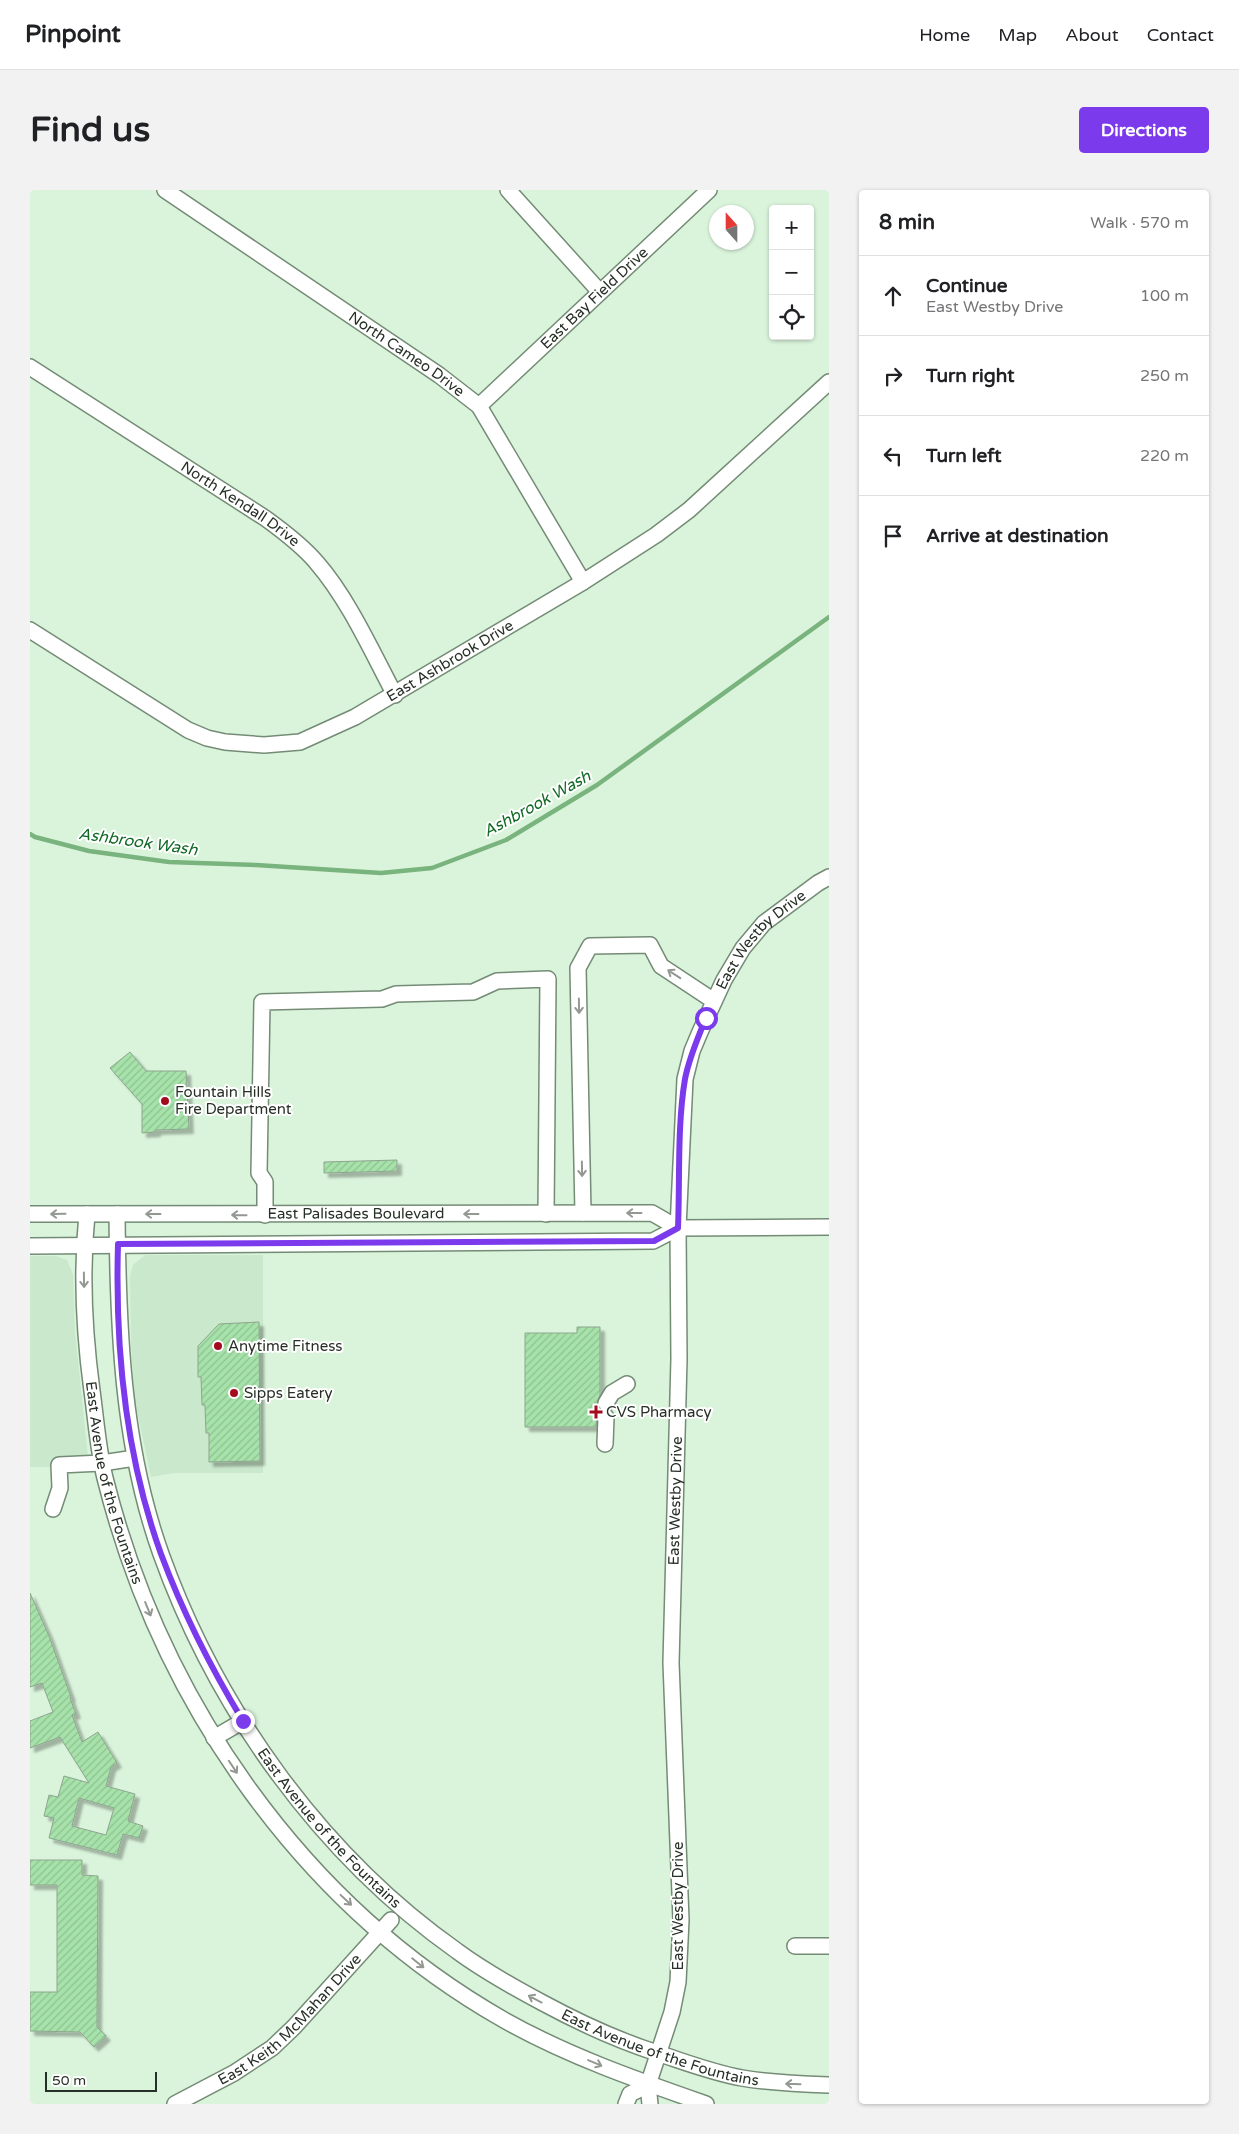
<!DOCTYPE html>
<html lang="en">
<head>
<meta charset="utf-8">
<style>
  :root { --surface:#fff; --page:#f2f2f2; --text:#202124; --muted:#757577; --line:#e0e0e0; --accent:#7c3aed }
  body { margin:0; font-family:"Varela Round",sans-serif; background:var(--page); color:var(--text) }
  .controls { position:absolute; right:15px; top:15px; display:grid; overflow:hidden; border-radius:5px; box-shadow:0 1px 4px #0004 }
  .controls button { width:45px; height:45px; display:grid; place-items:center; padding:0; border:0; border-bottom:1px solid var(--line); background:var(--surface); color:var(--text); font:25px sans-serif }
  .compass { position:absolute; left:679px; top:15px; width:45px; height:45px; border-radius:50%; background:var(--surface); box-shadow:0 1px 4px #0004; rotate:339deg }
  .scale { position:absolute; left:15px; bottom:12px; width:112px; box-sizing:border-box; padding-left:5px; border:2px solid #273027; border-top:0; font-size:14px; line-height:18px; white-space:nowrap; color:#273027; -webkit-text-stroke:4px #fff; paint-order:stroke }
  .stop { position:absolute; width:15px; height:15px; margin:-11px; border:4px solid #7c3aed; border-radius:50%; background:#fff }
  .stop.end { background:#7c3aed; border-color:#fff; box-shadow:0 1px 5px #0008 }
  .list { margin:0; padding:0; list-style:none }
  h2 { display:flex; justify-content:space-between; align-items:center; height:65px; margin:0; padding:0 20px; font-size:21px }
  h2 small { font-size:16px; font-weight:400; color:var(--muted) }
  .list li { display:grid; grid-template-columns:32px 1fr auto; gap:15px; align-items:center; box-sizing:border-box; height:80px; padding:0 20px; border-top:1px solid var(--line) }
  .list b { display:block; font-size:19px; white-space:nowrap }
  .list p { margin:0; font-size:16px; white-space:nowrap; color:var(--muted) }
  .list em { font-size:16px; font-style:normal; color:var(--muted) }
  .icon { flex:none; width:28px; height:28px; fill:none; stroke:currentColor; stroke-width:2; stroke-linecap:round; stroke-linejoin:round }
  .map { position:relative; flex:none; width:799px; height:1914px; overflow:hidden; border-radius:5px }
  header { display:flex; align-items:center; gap:30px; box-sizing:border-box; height:70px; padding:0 25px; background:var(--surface); border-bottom:1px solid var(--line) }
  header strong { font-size:24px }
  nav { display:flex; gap:28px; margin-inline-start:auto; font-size:18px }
  .intro { display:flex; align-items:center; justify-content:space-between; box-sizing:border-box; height:120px; padding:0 30px }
  h1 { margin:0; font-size:35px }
  .button { padding:12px 22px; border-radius:5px; background:var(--accent); color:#fff; font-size:18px; font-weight:700 }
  main { display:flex; gap:30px; padding:0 30px }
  aside { flex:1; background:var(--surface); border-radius:5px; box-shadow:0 1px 4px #0004 }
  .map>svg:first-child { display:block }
</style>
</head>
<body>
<header>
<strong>Pinpoint</strong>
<nav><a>Home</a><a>Map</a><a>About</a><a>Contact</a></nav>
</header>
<div class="intro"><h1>Find us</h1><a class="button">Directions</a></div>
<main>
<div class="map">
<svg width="799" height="1914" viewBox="0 0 799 1914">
  <defs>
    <pattern id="building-hatch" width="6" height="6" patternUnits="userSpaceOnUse" patternTransform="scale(1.25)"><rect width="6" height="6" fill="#a6e2aa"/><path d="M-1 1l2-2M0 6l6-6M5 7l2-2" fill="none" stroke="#8fc292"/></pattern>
    <filter id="shadow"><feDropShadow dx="4.5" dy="4.5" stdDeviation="1" flood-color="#0004"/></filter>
  </defs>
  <rect width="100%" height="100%" fill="#daf4db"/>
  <path fill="#cae8cb" d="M115,1065H233V1283H144L121,1287L104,1207L101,1152L100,1086L103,1075Z
    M0,1066H26L37,1070L43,1084L45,1141L59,1277H0Z"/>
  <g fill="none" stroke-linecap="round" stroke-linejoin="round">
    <path stroke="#79b37d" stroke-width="4.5" d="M0,644L5,647L59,661L139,672L226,675L351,683L402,678L476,650L567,595L799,427"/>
  </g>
  <path fill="url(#building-hatch)" stroke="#8da58e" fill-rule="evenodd" filter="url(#shadow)" d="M100,862L116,881H156L159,939L126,940V942L112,943V914L80,878Z
    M367,970V981L294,983V972Z
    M229,1132L230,1271L179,1272V1243H176L175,1215H172L171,1187H168V1156L189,1134Z
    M547,1137H570V1205L567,1213L570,1220L567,1226L566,1237H495V1143H547Z
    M0,1403L19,1446L41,1507L40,1508L46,1524L42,1525L52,1552L68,1542L87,1573L81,1577L76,1596L105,1604L98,1631L113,1636L109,1648L93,1644L87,1665L19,1648L24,1628L14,1626L19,1605L28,1607L34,1586L59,1593L30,1547L0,1558V1531L23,1522L12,1493L0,1497ZM49,1608L84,1618L76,1645L42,1636Z
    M0,1670H52V1685L68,1686L67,1837L76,1846L64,1857L50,1842L0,1841V1802H27V1695H0Z"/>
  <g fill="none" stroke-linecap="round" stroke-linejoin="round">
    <defs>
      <g id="minor">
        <path id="s1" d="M135,0L409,185L449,216L553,392"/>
        <path d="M478,0L570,102"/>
        <path id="s2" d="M0,177L235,328C253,341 273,356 287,373C319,410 342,462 365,505"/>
        <path id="s3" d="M449,216L679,0"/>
        <path id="s4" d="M0,440L158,540L177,548L195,552L234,555L270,552L325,527L553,392L626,345L659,320L799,192"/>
        <path d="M553,1023L548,778L560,756L620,755L631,776L684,811"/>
        <path id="s5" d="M0,1024L622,1023L648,1038"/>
        <path id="s6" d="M57,1024C51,1083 54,1142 62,1201C66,1230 68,1260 75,1288C131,1512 272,1715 474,1830C538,1866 607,1890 676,1914"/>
        <path id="s7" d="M87,1024C88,1139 92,1255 131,1364C187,1520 291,1665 427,1761C454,1781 483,1797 513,1813C550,1833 587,1850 627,1863C655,1872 683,1883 712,1888C741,1893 770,1894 799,1895"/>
        <path d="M235,1025V992L229,983L232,812L352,809L366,804L443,802L467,791L518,789L516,1024"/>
        <path d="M0,1056L623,1051L648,1038L799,1037"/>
        <path d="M576,1213L582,1203L597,1194"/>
        <path d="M575,1254L576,1227"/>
        <path d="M23,1319L30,1298L29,1275L72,1273L105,1268"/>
        <path d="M184,1548L213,1531"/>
        <path d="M765,1756H799"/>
        <path id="s8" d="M145,1914L204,1883L242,1858L264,1837L361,1730"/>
        <path d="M596,1914L600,1904L618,1895"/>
        <path id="s9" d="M620,1914L618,1895L642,1822L648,1792L651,1730L641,1473L649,1169L648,1038L655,889L662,861L670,842L694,790L713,758L734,733L788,693L799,687"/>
      </g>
    </defs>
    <use href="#minor" stroke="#748b75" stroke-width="18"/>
    <use href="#minor" stroke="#fff" stroke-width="15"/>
  </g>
  <defs><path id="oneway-shaft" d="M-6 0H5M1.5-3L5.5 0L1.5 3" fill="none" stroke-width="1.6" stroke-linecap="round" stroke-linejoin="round" transform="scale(1.25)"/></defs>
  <g stroke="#939893">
    <use href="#oneway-shaft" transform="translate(644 784) rotate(-147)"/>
    <use href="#oneway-shaft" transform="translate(549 816) rotate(89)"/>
    <use href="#oneway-shaft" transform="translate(552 979) rotate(89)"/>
    <use href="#oneway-shaft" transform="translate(604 1023) rotate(180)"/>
    <use href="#oneway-shaft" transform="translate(28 1024) rotate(179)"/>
    <use href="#oneway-shaft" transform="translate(123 1024) rotate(-180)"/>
    <use href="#oneway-shaft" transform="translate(441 1024) rotate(180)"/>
    <use href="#oneway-shaft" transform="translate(209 1025) rotate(-179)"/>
    <use href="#oneway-shaft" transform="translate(54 1090) rotate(89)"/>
    <use href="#oneway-shaft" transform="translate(118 1419) rotate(68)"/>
    <use href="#oneway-shaft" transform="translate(203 1577) rotate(56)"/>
    <use href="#oneway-shaft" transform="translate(316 1710) rotate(43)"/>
    <use href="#oneway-shaft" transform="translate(388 1773) rotate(39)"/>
    <use href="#oneway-shaft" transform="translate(505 1809) rotate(-152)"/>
    <use href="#oneway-shaft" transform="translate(565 1873) rotate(23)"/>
    <use href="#oneway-shaft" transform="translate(763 1894) rotate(-178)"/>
  </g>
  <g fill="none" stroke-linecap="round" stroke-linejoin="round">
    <path stroke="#7c3aed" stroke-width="6" d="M213,1531C181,1478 153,1423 131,1364C96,1267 85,1157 88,1054L624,1051L648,1038C650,991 647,936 655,889C659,868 668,847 676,828"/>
  </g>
  <g fill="#a40b1d" stroke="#fff" stroke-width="2">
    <circle cx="135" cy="911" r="5"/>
    <circle cx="188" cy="1156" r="5"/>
    <circle cx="204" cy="1203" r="5"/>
    <path d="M563.5 1214.5h5v5h5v5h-5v5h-5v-5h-5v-5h5z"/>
  </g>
  <g text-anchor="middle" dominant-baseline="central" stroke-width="4" stroke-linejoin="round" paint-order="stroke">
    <g font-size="15" fill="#273027" stroke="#fff">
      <text stroke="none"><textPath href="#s3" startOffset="158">East Bay Field Drive</textPath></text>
      <text stroke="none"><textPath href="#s1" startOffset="292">North Cameo Drive</textPath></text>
      <text stroke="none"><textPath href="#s2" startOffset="251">North Kendall Drive</textPath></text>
      <text stroke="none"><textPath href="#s4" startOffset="472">East Ashbrook Drive</textPath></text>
      <text stroke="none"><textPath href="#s9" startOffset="1192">East Westby Drive</textPath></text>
      <text stroke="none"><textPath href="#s5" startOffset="326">East Palisades Boulevard</textPath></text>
      <text stroke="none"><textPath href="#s6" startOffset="272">East Avenue of the Fountains</textPath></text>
      <text stroke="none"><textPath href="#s9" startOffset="608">East Westby Drive</textPath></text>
      <text stroke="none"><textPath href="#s7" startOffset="669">East Avenue of the Fountains</textPath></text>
      <text transform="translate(648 1716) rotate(-90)">East Westby Drive</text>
      <text stroke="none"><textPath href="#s8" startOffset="144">East Keith McMahan Drive</textPath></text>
      <text stroke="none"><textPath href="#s7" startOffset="1074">East Avenue of the Fountains</textPath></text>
    </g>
    <g font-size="15" fill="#273027" stroke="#fff" text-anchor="start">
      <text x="145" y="902">Fountain Hills<tspan x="145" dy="17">Fire Department</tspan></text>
      <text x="198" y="1156">Anytime Fitness</text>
      <text x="214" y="1203">Sipps Eatery</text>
      <text x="576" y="1222">CVS Pharmacy</text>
    </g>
    <g font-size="16" font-style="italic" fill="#116925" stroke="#fff">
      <text transform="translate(507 614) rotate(-29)">Ashbrook Wash</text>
      <text transform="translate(108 652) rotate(8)">Ashbrook Wash</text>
    </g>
  </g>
</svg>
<div class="controls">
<button>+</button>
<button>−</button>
<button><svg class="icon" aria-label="locate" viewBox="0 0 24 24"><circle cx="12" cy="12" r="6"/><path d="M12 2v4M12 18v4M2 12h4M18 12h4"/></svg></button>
</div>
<svg class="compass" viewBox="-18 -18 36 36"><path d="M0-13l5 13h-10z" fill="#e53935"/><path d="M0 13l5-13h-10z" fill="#757577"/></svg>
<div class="scale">50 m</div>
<div class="stop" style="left:676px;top:828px"></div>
<div class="stop end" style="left:213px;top:1531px"></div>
</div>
<aside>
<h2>8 min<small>Walk · 570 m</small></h2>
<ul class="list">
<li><svg class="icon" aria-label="ahead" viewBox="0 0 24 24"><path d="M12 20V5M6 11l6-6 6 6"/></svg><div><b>Continue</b><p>East Westby Drive</p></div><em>100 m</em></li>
<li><svg class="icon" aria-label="right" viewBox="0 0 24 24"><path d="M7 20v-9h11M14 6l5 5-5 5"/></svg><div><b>Turn right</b></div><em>250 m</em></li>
<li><svg class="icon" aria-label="left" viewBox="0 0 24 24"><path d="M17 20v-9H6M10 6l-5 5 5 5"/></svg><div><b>Turn left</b></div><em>220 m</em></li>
<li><svg class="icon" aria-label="arrive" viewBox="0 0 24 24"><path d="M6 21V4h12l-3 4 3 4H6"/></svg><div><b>Arrive at destination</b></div></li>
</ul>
</aside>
</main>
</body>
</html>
